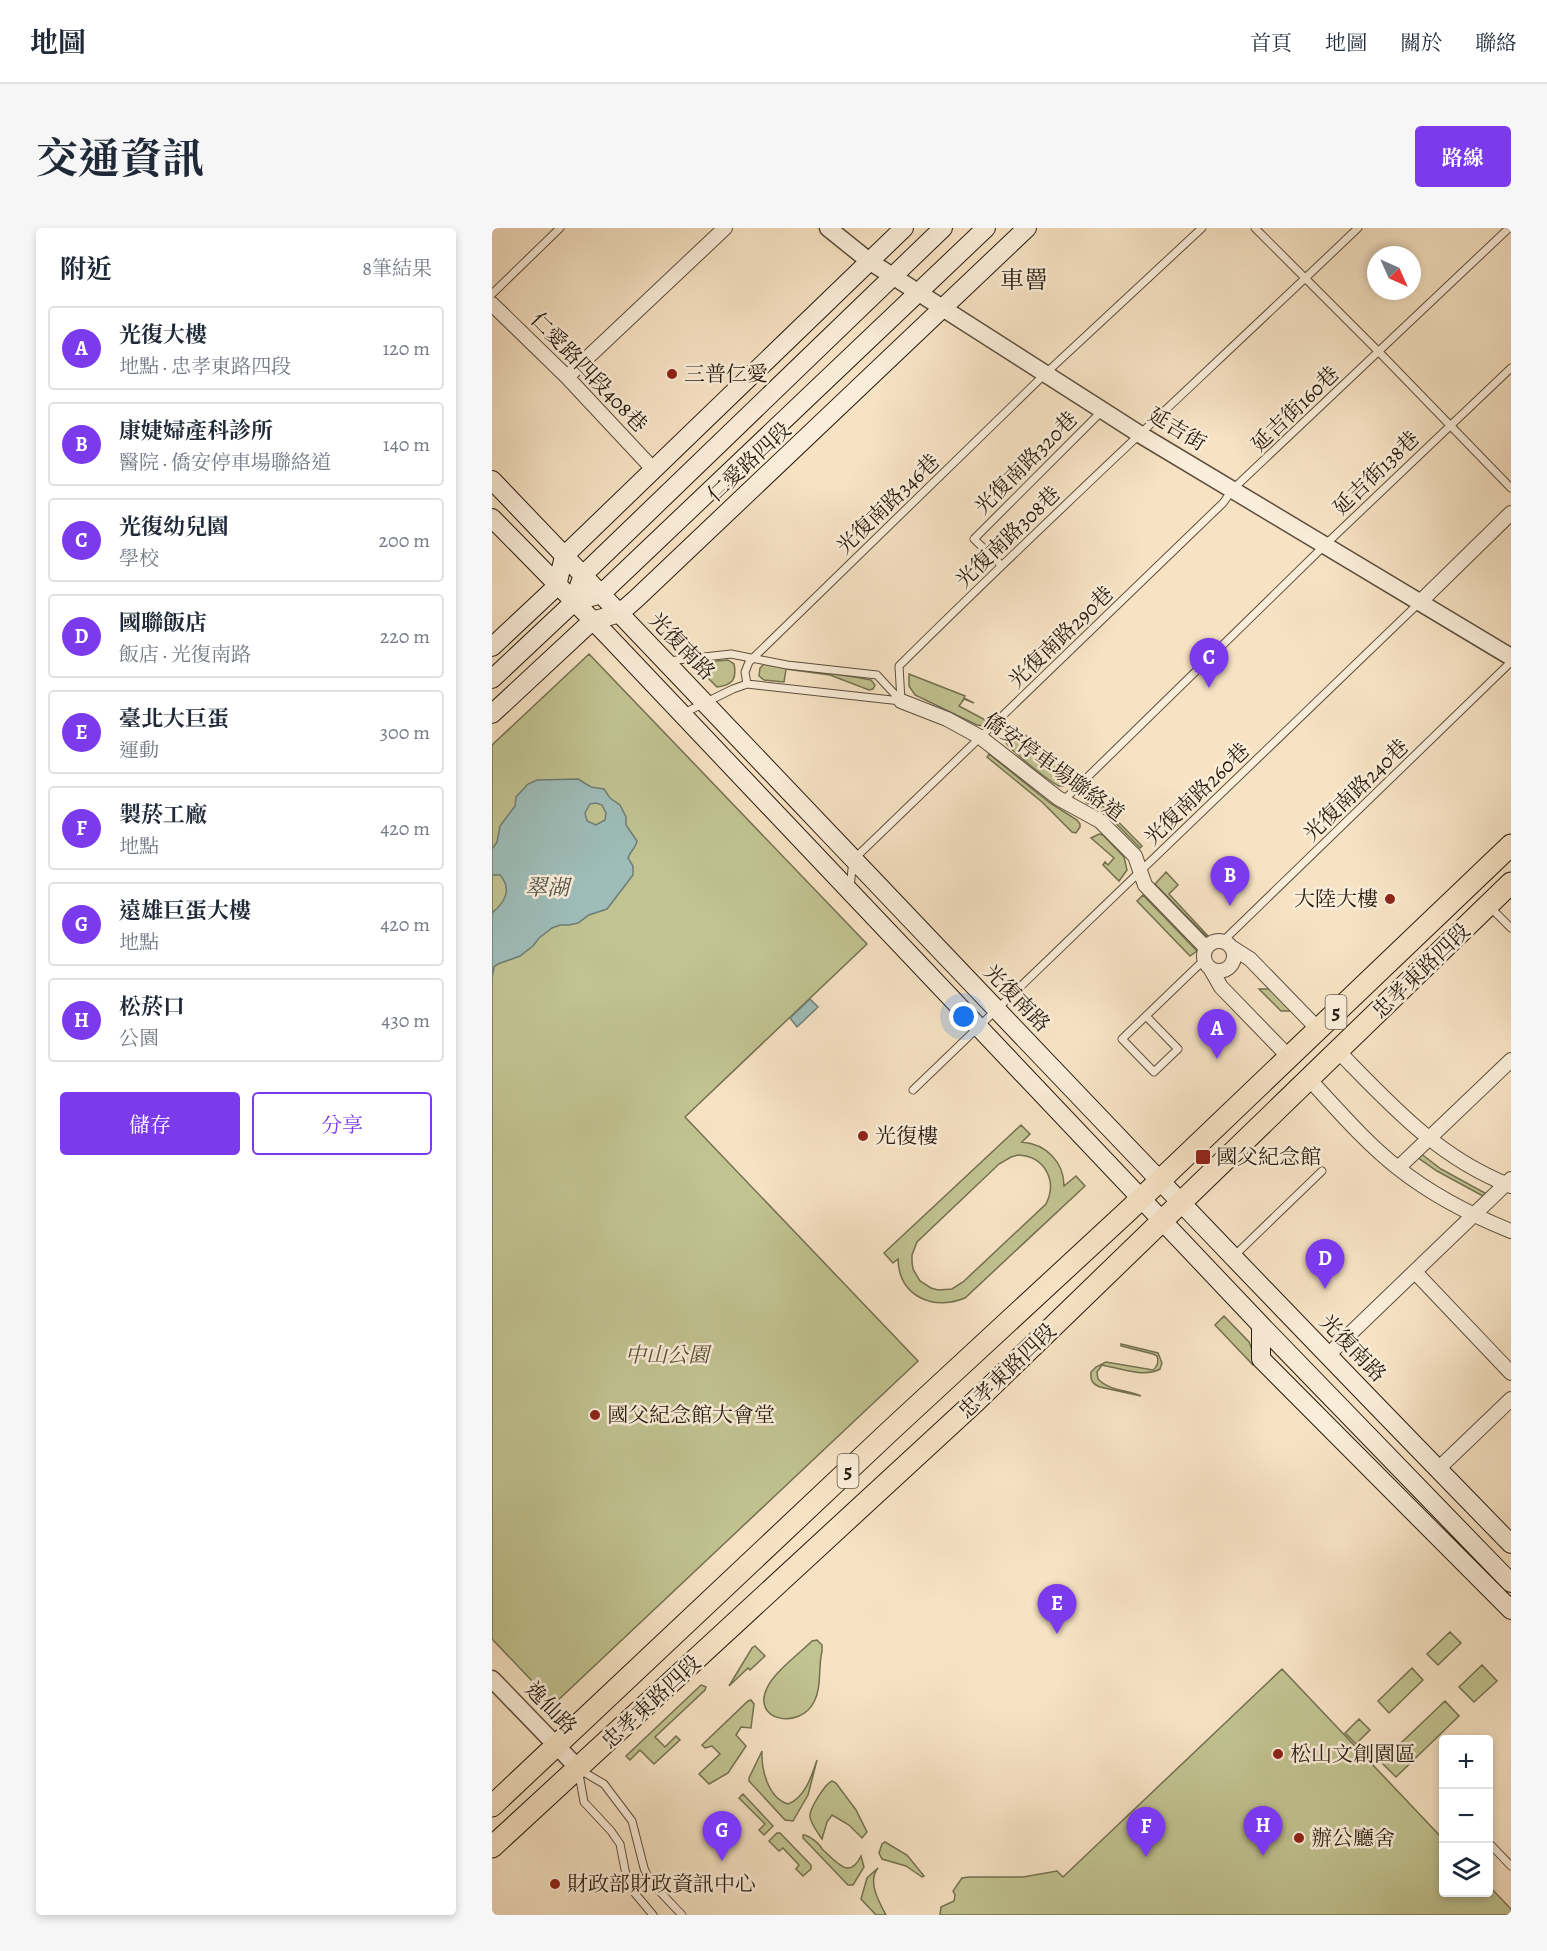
<!DOCTYPE html>
<html lang="zh-TW">
<head>
<meta charset="utf-8">
<style>
  :root { --surface:#fff; --page:#f6f6f7; --text:#1f2937; --muted:#747a83; --line:#e0e1e3; --accent:#7c3aed }
  body { margin:0; font-family:Alegreya,"Noto Serif TC",serif; background:var(--page); color:var(--text) }
  .controls { position:absolute; right:18px; bottom:18px; display:grid; overflow:hidden; border-radius:6px; box-shadow:0 3px 9px #0003 }
  .controls button { width:54px; height:54px; display:grid; place-items:center; padding:0; border:0; border-bottom:2px solid var(--line); background:var(--surface); color:var(--text); font:30px sans-serif }
  .compass { position:absolute; left:875px; top:18px; width:54px; height:54px; border-radius:50%; background:var(--surface); box-shadow:0 3px 9px #0003; rotate:135deg }
  .you { position:absolute; left:472px; top:789px; width:21px; height:21px; margin:-15px; border:4px solid #fff; border-radius:50%; background:#1a73e8; box-shadow:0 0 0 9px #1a73e833 }
  .badge { display:grid; place-items:center; width:39px; height:39px; border-radius:50%; background:var(--accent); color:#fff; font-size:20px; font-weight:700 }
  .pin { position:absolute; translate:-50% -50px; filter:drop-shadow(0 2px 3px #0008) }
  .pin::after { content:''; position:absolute; top:32px; width:21px; height:18px; background:inherit; clip-path:polygon(0 0,100% 0,50% 100%) }
  .list { margin:0; padding:0; list-style:none }
  h2 { display:flex; justify-content:space-between; align-items:center; height:78px; margin:0; padding:0 24px; font-size:26px }
  h2 small { font-size:20px; font-weight:400; color:var(--muted) }
  .list li { display:grid; grid-template-columns:39px 1fr auto; gap:18px; align-items:center; box-sizing:border-box; height:84px; margin:0 12px 12px; padding:0 12px; border:2px solid var(--line); border-radius:6px }
  .list b { display:block; font-size:22px; white-space:nowrap }
  .list p { margin:0; font-size:20px; white-space:nowrap; color:var(--muted) }
  .list em { font-size:20px; font-style:normal; color:var(--muted) }
  .actions { display:flex; gap:12px; padding:18px 24px }
  .actions a { flex:1; padding:14px 0; border:2px solid var(--accent); border-radius:6px; text-align:center; font-size:21px; color:var(--accent) }
  .actions .main { background:var(--accent); color:#fff }
  .icon { flex:none; width:33px; height:33px; fill:none; stroke:currentColor; stroke-width:2; stroke-linecap:round; stroke-linejoin:round }
  .map { position:relative; flex:none; width:1019px; height:1687px; overflow:hidden; border-radius:6px }
  header { display:flex; align-items:center; gap:36px; box-sizing:border-box; height:84px; padding:0 30px; background:var(--surface); border-bottom:2px solid var(--line) }
  header strong { font-size:28px }
  nav { display:flex; gap:33px; margin-inline-start:auto; font-size:21px }
  .intro { display:flex; align-items:center; justify-content:space-between; box-sizing:border-box; height:144px; padding:0 36px }
  h1 { margin:0; font-size:42px }
  .button { padding:15px 27px; border-radius:6px; background:var(--accent); color:#fff; font-size:21px; font-weight:700 }
  main { display:flex; gap:36px; padding:0 36px }
  aside { flex:1; background:var(--surface); border-radius:6px; box-shadow:0 3px 9px #0003 }
  .map>svg:first-child { display:block }
</style>
</head>
<body>
<header>
<strong>地圖</strong>
<nav><a>首頁</a><a>地圖</a><a>關於</a><a>聯絡</a></nav>
</header>
<div class="intro"><h1>交通資訊</h1><a class="button">路線</a></div>
<main>
<aside>
<h2>附近<small>8筆結果</small></h2>
<ul class="list">
<li><span class="badge">A</span><div><b>光復大樓</b><p>地點 · 忠孝東路四段</p></div><em>120 m</em></li>
<li><span class="badge">B</span><div><b>康婕婦產科診所</b><p>醫院 · 僑安停車場聯絡道</p></div><em>140 m</em></li>
<li><span class="badge">C</span><div><b>光復幼兒園</b><p>學校</p></div><em>200 m</em></li>
<li><span class="badge">D</span><div><b>國聯飯店</b><p>飯店 · 光復南路</p></div><em>220 m</em></li>
<li><span class="badge">E</span><div><b>臺北大巨蛋</b><p>運動</p></div><em>300 m</em></li>
<li><span class="badge">F</span><div><b>製菸工廠</b><p>地點</p></div><em>420 m</em></li>
<li><span class="badge">G</span><div><b>遠雄巨蛋大樓</b><p>地點</p></div><em>420 m</em></li>
<li><span class="badge">H</span><div><b>松菸口</b><p>公園</p></div><em>430 m</em></li>
</ul>
<div class="actions"><a class="main">儲存</a><a>分享</a></div>
</aside>
<div class="map">
<svg width="1019" height="1687" viewBox="0 0 1019 1687">
  <rect width="100%" height="100%" fill="#f7e3c4"/>
  <filter id="stains"><feTurbulence type="fractalNoise" baseFrequency=".00333" numOctaves="4"/><feColorMatrix values="0 0 0 0 .2 0 0 0 0 .09 0 0 0 0 .02 0 0 0 .5 -.17"/></filter>
  <radialGradient id="worn" r=".72"><stop offset=".6" stop-color="#630" stop-opacity="0"/><stop offset="1" stop-color="#630" stop-opacity=".3"/></radialGradient>
  <path fill="#c1c391" stroke="#747050" stroke-width="1.5" fill-rule="evenodd" d="M97,426L375,716L193,889L426,1133L62,1476L0,1411V517Z
    M236,432L242,436C245,451 241,457 225,459L201,435Z
    M272,436L363,449L379,452L383,457L381,461L377,462L338,447L294,441L292,454L272,452L267,448L268,440Z
    M417,446L473,468L472,470L482,475L472,471L467,478L497,494L493,498L485,497L423,467L417,458Z
    M521,498L545,516L582,548L571,558H567C557,553 517,522 513,513Z
    M497,526L558,575L585,592L588,596V599L584,605L580,604L550,574L495,529Z
    M594,561L650,618L648,620L607,578C599,578 596,577 591,571Z
    M607,606L611,607L632,629L635,642L627,653L611,637L613,634L616,637L622,630L599,610Z
    M674,644L686,657L677,666L716,708H714L663,656Z
    M651,667L705,723L698,728L645,673Z
    M767,761H778L799,783H789Z
    M529,897L538,906L530,914C554,916 572,934 572,958L584,948L593,958L473,1070C440,1083 407,1068 406,1031L401,1035L392,1025ZM526,927C552,928 566,952 554,976L471,1054L460,1061L446,1062L439,1060L428,1053L421,1041L420,1034V1027L425,1014L507,936L519,929Z
    M928,925L949,941L993,965L992,967L991,968L945,943L925,929Z
    M732,1088L757,1114L765,1134L761,1137L723,1097Z
    M629,1116L666,1125L670,1135L668,1141C653,1150 626,1140 610,1137L605,1144L606,1151C617,1163 637,1162 649,1168L608,1159C601,1156 598,1153 599,1144L604,1139L614,1134L661,1142C666,1138 667,1134 665,1128L661,1126L629,1118Z
    M958,1404L969,1415L946,1437L935,1426Z
    M325,1412L330,1417V1423C326,1439 330,1459 322,1474C308,1502 259,1493 275,1460C282,1444 307,1426 320,1413Z
    M263,1418L273,1428L258,1442L256,1440L237,1458L260,1420Z
    M990,1437L1005,1453L982,1474L967,1459Z
    M920,1440L931,1452L897,1485L886,1473Z
    M790,1441L951,1611V1664H996L997,1658L1019,1681V1687H448L449,1679L462,1673L463,1667L461,1663L470,1650L477,1649H531L565,1643L571,1649Z
    M209,1457L214,1459L213,1462L163,1509L173,1519L184,1508L188,1512L162,1536L148,1522L138,1532L134,1528Z
    M259,1472L262,1476L259,1500L249,1499L244,1507L254,1518L236,1545L217,1556L207,1546L228,1526L220,1518L213,1520L210,1517L256,1473Z
    M953,1473L967,1488L904,1549L889,1534Z
    M867,1491L878,1502L864,1516L853,1505Z
    M270,1523C269,1541 276,1570 296,1576C313,1570 320,1547 325,1532L316,1567L301,1593L293,1592L257,1553V1550Z
    M340,1553L344,1555L364,1582L375,1604L370,1610L357,1597L340,1587L335,1594L330,1611C326,1605 319,1596 318,1589C317,1581 333,1556 340,1553Z
    M251,1566L281,1598L272,1607L267,1602L273,1596L247,1570Z
    M285,1605H288L319,1637V1641L311,1648L304,1641L307,1637L291,1620L287,1623L277,1613Z
    M311,1607C317,1607 328,1616 330,1621C344,1633 357,1653 369,1628L372,1639L361,1657H356L311,1610Z
    M393,1614L415,1627L432,1648L430,1649L414,1638L390,1631L387,1625L390,1616Z
    M386,1640C375,1653 387,1674 394,1687H384L369,1671L375,1650Z"/>
  <path fill="#9ebdb9" stroke="#6f7d75" stroke-width="1.5" fill-rule="evenodd" d="M86,551L99,559L112,561L118,570L128,577L134,589V597L145,613C144,620 138,623 136,630L141,638V647L115,681L97,687L86,695L77,697H68L60,700L47,710L41,718L28,728L6,736L2,739L0,750V685C12,675 21,662 8,647H0V621L5,614L8,598L23,578L24,569L36,556L45,552ZM104,575L110,577L114,585L113,592L104,597L95,593L93,585L98,576Z
    M318,771L326,779L305,799L298,790Z"/>
  <g fill="none" stroke-linecap="round" stroke-linejoin="round">
    <defs>
      <path id="service" d="M763,0L887,124L1019,260
        M0,66L68,0
        M509,337L482,311L609,184
        M176,433L239,426L295,437L385,447L409,473
        M255,456L253,444L257,434L554,145L710,0
        M409,473L407,438C557,289 713,146 866,0
        M192,485L241,461L255,456L409,473
        M571,573L833,317L1019,140
        M358,660L361,632L731,275L741,261L1017,0
        M998,679L1019,700
        M731,713L1019,434
        M654,788L686,821L662,844L630,811C658,784 685,758 712,732
        M421,862L927,375
        M742,1028L830,943
        M88,1542L112,1556L140,1593L152,1640L157,1652L190,1687
        M87,1546L92,1574L119,1603L128,1616L136,1657L161,1687
        M996,1614L1019,1638"/>
      <path id="minor" d="M0,76L75,149L162,242
        M75,149L233,0
        M928,374L1019,285
        M409,473L455,491L488,509L566,570L608,593L643,628L653,657L714,720
        M712 728a15 15 0 1 1 30 0a15 15 0 1 1-30 0Z
        M739,719L758,731L826,801
        M718,740L729,759L797,829
        M846,823C900,878 945,929 1019,958
        M817,851C845,881 873,914 906,940C940,967 979,987 1019,1003
        M906,940L1019,832
        M923,1044L1019,1145
        M836,1127L1019,951
        M946,1241L1019,1171"/>
      <path id="tertiary" d="M336,0L377,33L649,207L1019,429
        M0,1451L86,1540"/>
      <path id="secondary" d="M0,252C340,607 676,965 1019,1316
        M0,290L116,408L769,1097V1131L1019,1382
        M87,358L91,347L451,0
        M0,419L65,358L72,328L412,0
        M0,451L82,374L109,366L494,0
        M0,486L100,393L128,385L145,370L535,0
        M769,1097L1019,1355"/>
      <path id="primary" d="M0,1578L398,1203L637,982L1019,617
        M0,1619L485,1172L1019,655"/>
    </defs>
    <use href="#service" stroke="#5c4e3d" stroke-width="9"/>
    <use href="#minor" stroke="#5c4e3d" stroke-width="16"/>
    <use href="#tertiary" stroke="#5c4e3d" stroke-width="19"/>
    <use href="#secondary" stroke="#281c10" stroke-width="20"/>
    <use href="#primary" stroke="#281c10" stroke-width="23"/>
    <use href="#service" stroke="#faedd9" stroke-width="7"/>
    <use href="#minor" stroke="#faedd9" stroke-width="14"/>
    <use href="#tertiary" stroke="#faedd9" stroke-width="16"/>
    <use href="#secondary" stroke="#faedd9" stroke-width="18"/>
    <use href="#primary" stroke="#f7e3c4" stroke-width="21"/>
  </g>
  <g fill="#8f2418" stroke="#faedd9" stroke-width="2">
    <circle cx="180" cy="146" r="6"/>
    <circle cx="898" cy="671" r="6"/>
    <circle cx="371" cy="908" r="6"/>
    <rect x="703" y="921" width="16" height="16" rx="3"/>
    <circle cx="103" cy="1187" r="6"/>
    <circle cx="786" cy="1526" r="6"/>
    <circle cx="807" cy="1610" r="6"/>
    <circle cx="63" cy="1656" r="6"/>
  </g>
  <g text-anchor="middle" dominant-baseline="central" stroke-width="5" stroke-linejoin="round" paint-order="stroke">
    <g fill="#faedd9" stroke="#675b4c" stroke-width="1.5">
      <rect x="833.5" y="767" width="21" height="34" rx="4.5"/>
      <rect x="345.5" y="1226" width="21" height="34" rx="4.5"/>
    </g>
    <g font-size="20" font-weight="bold" fill="#281c10">
      <text x="844" y="784">5</text>
      <text x="356" y="1243">5</text>
    </g>
    <g font-size="21" fill="#281c10" stroke="#faedd9">
      <text transform="translate(97 144) rotate(46)">仁愛路四段408巷</text>
      <text transform="translate(803 181) rotate(-44)">延吉街160巷</text>
      <text transform="translate(685 201) rotate(31)">延吉街</text>
      <text transform="translate(257 234) rotate(-43)">仁愛路四段</text>
      <text transform="translate(534 235) rotate(-45)">光復南路320巷</text>
      <text transform="translate(884 245) rotate(-44)">延吉街138巷</text>
      <text transform="translate(396 276) rotate(-44)">光復南路346巷</text>
      <text transform="translate(516 309) rotate(-44)">光復南路308巷</text>
      <text transform="translate(569 409) rotate(-44)">光復南路290巷</text>
      <text transform="translate(190 418) rotate(46)">光復南路</text>
      <text transform="translate(562 539) rotate(36)">僑安停車場聯絡道</text>
      <text transform="translate(864 562) rotate(-44)">光復南路240巷</text>
      <text transform="translate(705 566) rotate(-44)">光復南路260巷</text>
      <text transform="translate(929 743) rotate(-44)">忠孝東路四段</text>
      <text transform="translate(525 770) rotate(46)">光復南路</text>
      <text transform="translate(861 1120) rotate(46)">光復南路</text>
      <text transform="translate(515 1143) rotate(-44)">忠孝東路四段</text>
      <text transform="translate(159 1474) rotate(-43)">忠孝東路四段</text>
      <text transform="translate(59 1480) rotate(46)">逸仙路</text>
    </g>
    <g font-size="21" fill="#281c10" stroke="#faedd9" text-anchor="start">
      <text x="192" y="146">三普仁愛</text>
      <text x="886" y="671" text-anchor="end">大陸大樓</text>
      <text x="383" y="908">光復樓</text>
      <text x="724" y="929">國父紀念館</text>
      <text x="115" y="1187">國父紀念館大會堂</text>
      <text x="798" y="1526">松山文創園區</text>
      <text x="819" y="1610">辦公廳舍</text>
      <text x="75" y="1656">財政部財政資訊中心</text>
    </g>
    <g font-size="21" font-style="italic" fill="#564e37" stroke="#faedd9">
      <text x="175" y="1127">中山公園</text>
    </g>
    <g font-size="22" font-style="italic" fill="#51544b" stroke="#faedd9">
      <text x="55" y="660">翠湖</text>
    </g>
    <g font-size="24" fill="#281c10" stroke="#faedd9">
      <text x="532" y="52">車罾</text>
    </g>
  </g>
  <rect width="100%" height="100%" filter="url(#stains)"/>
  <rect width="100%" height="100%" fill="url(#worn)"/>
</svg>
<div class="controls">
<button>+</button>
<button>−</button>
<button><svg class="icon" aria-label="layers" viewBox="0 0 24 24"><path d="M12 4l9 5-9 5-9-5zM3 14l9 5 9-5"/></svg></button>
</div>
<svg class="compass" viewBox="-18 -18 36 36"><path d="M0-13l5 13h-10z" fill="#e53935"/><path d="M0 13l5-13h-10z" fill="#747a83"/></svg>
<div class="you"></div>
<div class="pin badge" style="left:725px;top:831px">A</div>
<div class="pin badge" style="left:738px;top:678px">B</div>
<div class="pin badge" style="left:717px;top:460px">C</div>
<div class="pin badge" style="left:833px;top:1061px">D</div>
<div class="pin badge" style="left:565px;top:1406px">E</div>
<div class="pin badge" style="left:654px;top:1629px">F</div>
<div class="pin badge" style="left:230px;top:1633px">G</div>
<div class="pin badge" style="left:771px;top:1628px">H</div>
</div>
</main>
</body>
</html>
